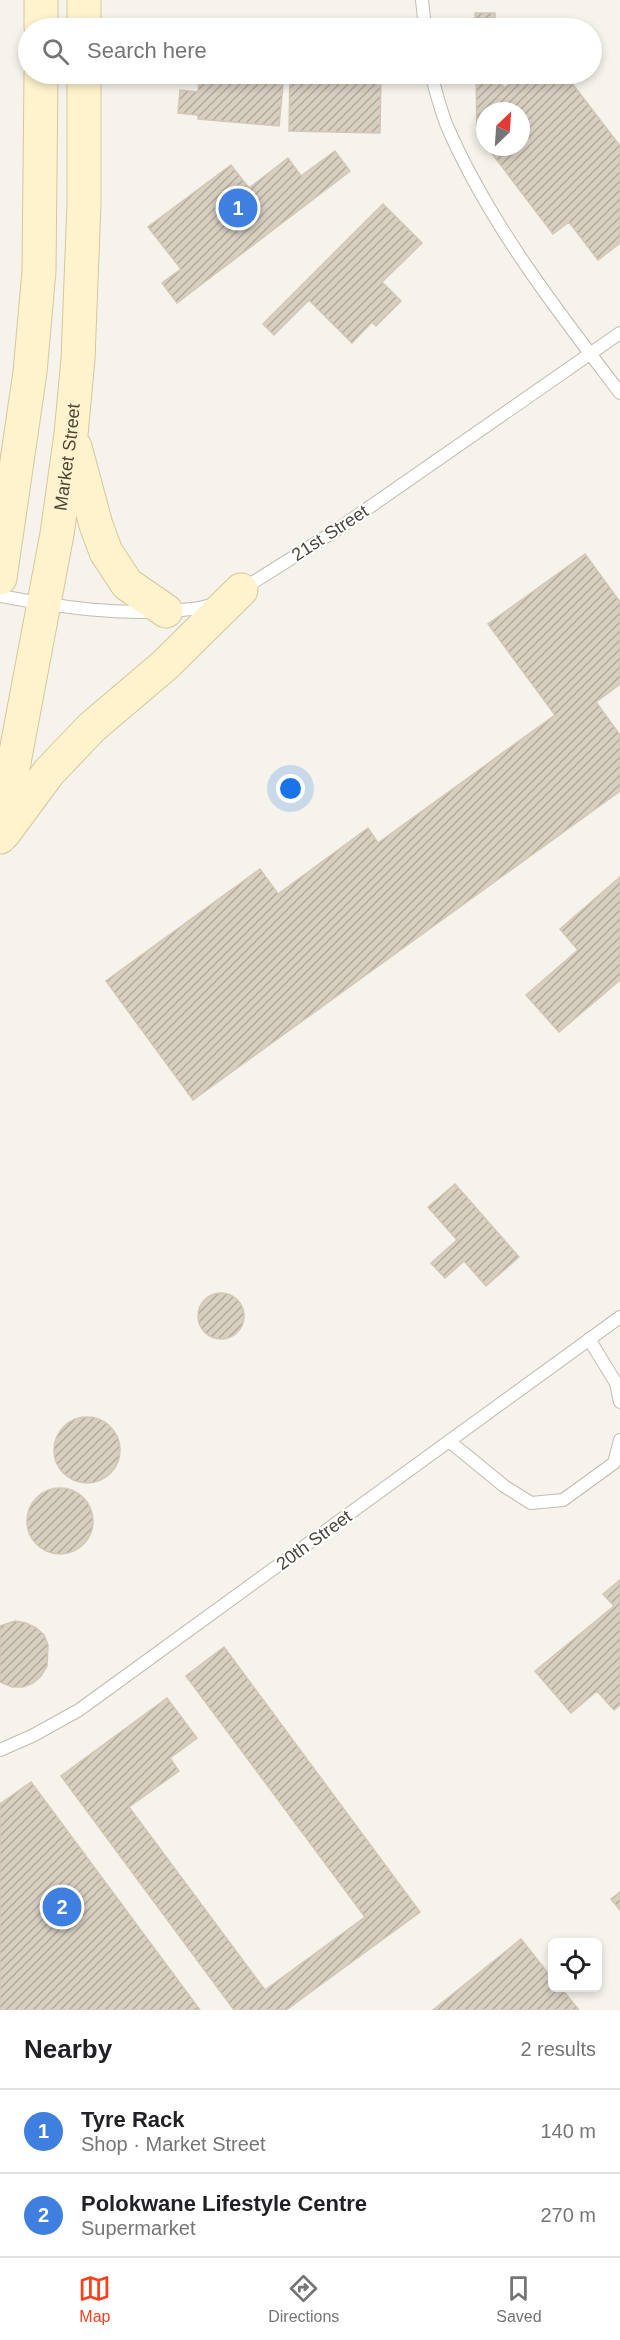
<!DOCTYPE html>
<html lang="en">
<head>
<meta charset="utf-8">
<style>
  :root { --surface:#fff; --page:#f6f6f6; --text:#202124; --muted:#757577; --line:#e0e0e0; --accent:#fc3f1d }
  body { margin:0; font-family:Helvetica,sans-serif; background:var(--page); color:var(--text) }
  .controls { position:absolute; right:18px; bottom:18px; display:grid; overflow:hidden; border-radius:9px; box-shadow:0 3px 9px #0003 }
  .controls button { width:54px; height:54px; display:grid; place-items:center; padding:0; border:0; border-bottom:2px solid var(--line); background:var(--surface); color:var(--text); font:30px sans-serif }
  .compass { position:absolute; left:476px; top:102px; width:54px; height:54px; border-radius:50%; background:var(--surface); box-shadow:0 3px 9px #0003; rotate:25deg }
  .you { position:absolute; left:291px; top:789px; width:21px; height:21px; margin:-15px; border:4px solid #fff; border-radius:50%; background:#1a73e8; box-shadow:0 0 0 9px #1a73e833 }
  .badge { display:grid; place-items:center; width:39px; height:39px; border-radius:50%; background:var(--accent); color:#fff; font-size:20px; font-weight:700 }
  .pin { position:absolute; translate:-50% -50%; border:3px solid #fff; box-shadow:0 2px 6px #0006 }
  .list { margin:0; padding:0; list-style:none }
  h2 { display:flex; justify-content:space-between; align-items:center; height:78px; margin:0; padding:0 24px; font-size:26px }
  h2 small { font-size:20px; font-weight:400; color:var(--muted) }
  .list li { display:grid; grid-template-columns:39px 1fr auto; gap:18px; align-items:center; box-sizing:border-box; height:84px; padding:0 24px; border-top:2px solid var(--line) }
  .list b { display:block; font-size:22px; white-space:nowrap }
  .list p { margin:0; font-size:20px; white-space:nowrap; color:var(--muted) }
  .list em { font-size:20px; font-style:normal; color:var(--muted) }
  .icon { flex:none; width:33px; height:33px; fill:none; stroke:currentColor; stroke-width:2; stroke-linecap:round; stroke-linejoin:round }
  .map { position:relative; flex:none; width:620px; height:2010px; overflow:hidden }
  .search { position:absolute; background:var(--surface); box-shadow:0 3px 9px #0003; left:18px; right:18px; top:18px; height:66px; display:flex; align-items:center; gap:15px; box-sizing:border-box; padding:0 21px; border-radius:33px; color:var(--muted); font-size:22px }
  .sheet { height:246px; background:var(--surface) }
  nav { display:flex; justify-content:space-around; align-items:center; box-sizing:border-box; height:84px; border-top:2px solid var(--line); background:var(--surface); font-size:16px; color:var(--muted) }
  nav a { display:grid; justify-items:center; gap:3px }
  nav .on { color:var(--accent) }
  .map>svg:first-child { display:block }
</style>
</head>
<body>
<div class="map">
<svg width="620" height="2010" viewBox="0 0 620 2010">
  <defs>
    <pattern id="building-hatch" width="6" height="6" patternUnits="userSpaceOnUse" patternTransform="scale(1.5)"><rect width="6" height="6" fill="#d8cfc1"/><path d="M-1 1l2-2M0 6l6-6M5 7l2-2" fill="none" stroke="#b1aa9e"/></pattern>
  </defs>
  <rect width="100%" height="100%" fill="#f6f3ec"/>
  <path fill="url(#building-hatch)" stroke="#d3c7b4" stroke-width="1.5" d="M475,13H495V28H475Z
    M228,74H284L279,126L198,119V115L178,113L180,90L198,92L199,79L227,82Z
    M290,74H381L380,133L289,131Z
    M476,74H496V77L504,88L523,74H565L620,146V243L598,260L569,222L553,234L487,147H521V111H485V144L477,133Z
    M335,151L350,171L177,303L162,283L181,269L148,227L231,165L249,188L288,158L301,176Z
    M383,204L422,243L382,282L401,301L376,326L372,322L352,343L309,300L274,335L263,324Z
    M585,554L620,602V684L596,702L620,735V791L193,1100L106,981L260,869L278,894L368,828L378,843L555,715L488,624Z
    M620,877V980L559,1032L526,995L578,950L560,929Z
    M455,1184L519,1257L486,1286L464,1261L445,1278L431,1263L457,1240L428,1207Z
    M198 1316a23 23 0 1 1 46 0a23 23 0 1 1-46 0Z
    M54 1450a33 33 0 1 1 66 0a33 33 0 1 1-66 0Z
    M27 1521a33 33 0 1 1 66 0a33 33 0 1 1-66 0Z
    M620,1580V1705L614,1710L597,1691L571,1713L535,1671L614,1606L603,1594Z
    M15,1621L26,1623L36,1628L44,1635L48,1645L47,1666L41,1676L33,1683L23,1687H12L0,1682V1626Z
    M224,1647L420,1912L286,2010H234L61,1776L167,1698L197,1738L170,1758L179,1771L129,1807L265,1990L365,1917L186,1676Z
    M31,1782L200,2010H0V1804Z
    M620,1892V1910L611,1899Z
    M521,1939L552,1978V1988H561L579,2010H433Z"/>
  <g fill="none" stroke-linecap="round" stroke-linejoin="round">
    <defs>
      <path id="service" d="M422,0L425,28
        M431,74C436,91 440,109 447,126C489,223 556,309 620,393
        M241,590L338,529L620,333
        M0,596C59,607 119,616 179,610C192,609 203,609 215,603
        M589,1339L616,1383L620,1402
        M449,1441L504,1486L531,1503L563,1500L614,1463L620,1440
        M0,1750L32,1736L79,1710L620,1317"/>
      <g id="secondary">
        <path d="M41,0V28"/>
        <path d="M84,28V0"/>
        <path d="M75,447L96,525L106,552L127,584L166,611"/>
        <path d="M0,578L30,372L39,271L41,74"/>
        <path d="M4,833L49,772L92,727L165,665L241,590"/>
        <path id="s1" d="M0,837L57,534L71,434L78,359L84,203V74"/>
      </g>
    </defs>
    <use href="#service" stroke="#c2bbae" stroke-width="14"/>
    <use href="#secondary" stroke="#d6c79b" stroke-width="35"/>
    <use href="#service" stroke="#fff" stroke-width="12"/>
    <use href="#secondary" stroke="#fff3cd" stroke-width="33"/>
  </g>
  <g text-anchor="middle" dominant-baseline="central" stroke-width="4.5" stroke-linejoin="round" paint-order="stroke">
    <g font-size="18" fill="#4b4439" stroke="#fff">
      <text stroke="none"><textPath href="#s1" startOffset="386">Market Street</textPath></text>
      <text transform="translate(330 533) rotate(-33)">21st Street</text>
      <text transform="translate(314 1540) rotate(-36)">20th Street</text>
    </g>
  </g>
</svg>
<div class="controls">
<button><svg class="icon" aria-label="locate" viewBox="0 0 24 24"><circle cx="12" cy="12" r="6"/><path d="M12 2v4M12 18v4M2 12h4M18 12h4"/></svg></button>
</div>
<svg class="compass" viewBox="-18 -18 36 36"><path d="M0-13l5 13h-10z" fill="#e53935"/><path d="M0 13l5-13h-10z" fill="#757577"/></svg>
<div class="you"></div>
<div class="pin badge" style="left:238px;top:208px;background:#3f7fe0">1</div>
<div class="pin badge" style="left:62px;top:1907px;background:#3f7fe0">2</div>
<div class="search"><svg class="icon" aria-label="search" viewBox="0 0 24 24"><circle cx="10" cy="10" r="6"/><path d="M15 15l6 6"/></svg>Search here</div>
</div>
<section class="sheet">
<h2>Nearby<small>2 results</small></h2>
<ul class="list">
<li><span class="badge" style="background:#3f7fe0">1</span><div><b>Tyre Rack</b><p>Shop · Market Street</p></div><em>140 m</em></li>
<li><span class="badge" style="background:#3f7fe0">2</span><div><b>Polokwane Lifestyle Centre</b><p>Supermarket</p></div><em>270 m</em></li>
</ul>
</section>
<nav>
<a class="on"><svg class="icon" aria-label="map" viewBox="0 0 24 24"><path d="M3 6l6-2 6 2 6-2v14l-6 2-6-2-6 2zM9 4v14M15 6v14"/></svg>Map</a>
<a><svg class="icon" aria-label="directions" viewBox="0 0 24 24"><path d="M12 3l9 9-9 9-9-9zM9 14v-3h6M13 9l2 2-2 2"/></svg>Directions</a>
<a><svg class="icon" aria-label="saved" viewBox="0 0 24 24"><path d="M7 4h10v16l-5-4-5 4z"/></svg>Saved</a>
</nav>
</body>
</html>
